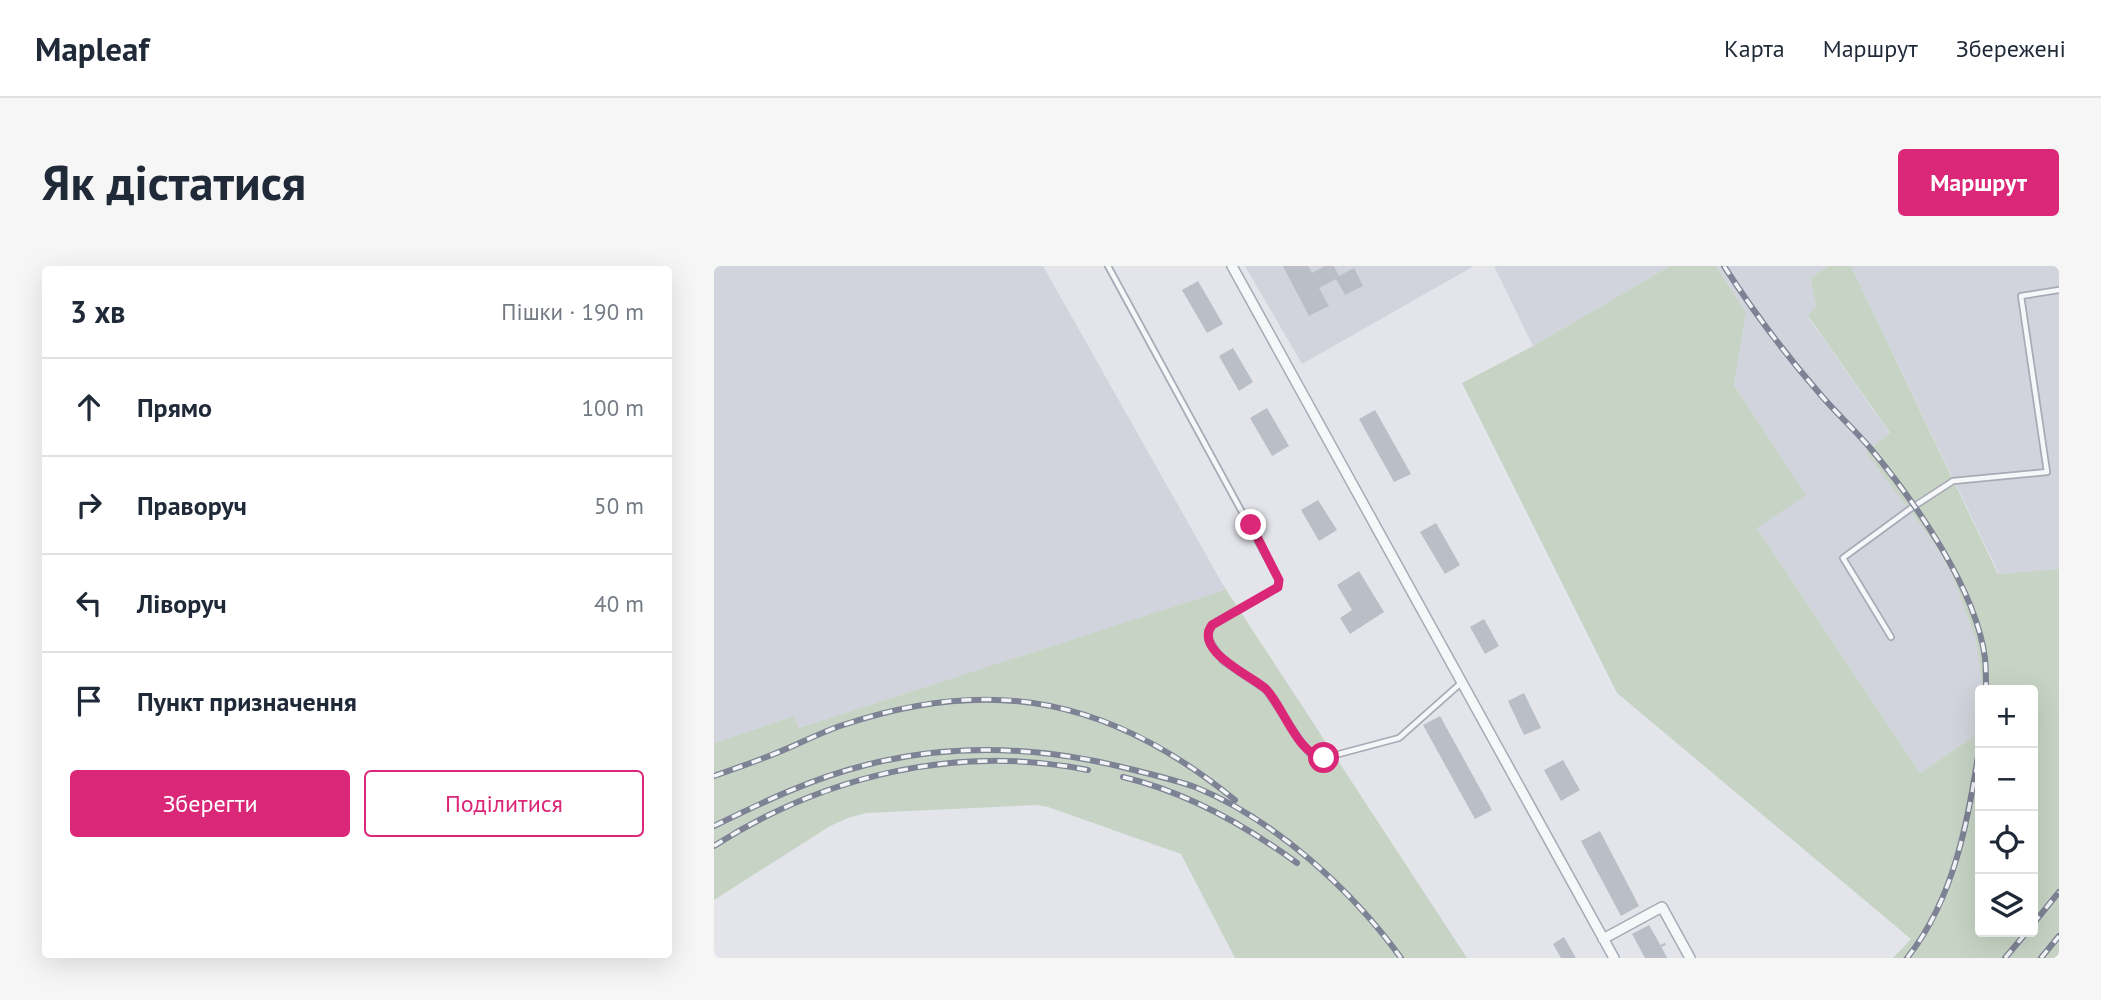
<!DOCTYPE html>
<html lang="uk">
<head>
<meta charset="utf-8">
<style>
  :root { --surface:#fff; --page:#f6f6f7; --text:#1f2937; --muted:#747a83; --line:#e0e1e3; --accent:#db2777 }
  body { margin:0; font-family:"PT Sans",sans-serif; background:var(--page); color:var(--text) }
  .controls { position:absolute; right:21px; bottom:21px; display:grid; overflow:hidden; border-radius:7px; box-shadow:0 7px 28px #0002 }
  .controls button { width:63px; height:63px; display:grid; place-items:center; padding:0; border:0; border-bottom:2px solid var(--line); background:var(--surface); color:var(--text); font:35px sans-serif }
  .stop { position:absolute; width:21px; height:21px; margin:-16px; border:5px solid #db2777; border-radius:50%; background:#fff }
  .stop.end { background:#db2777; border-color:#fff; box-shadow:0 2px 7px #0008 }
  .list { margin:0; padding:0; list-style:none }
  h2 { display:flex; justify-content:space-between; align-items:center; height:91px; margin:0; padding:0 28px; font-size:30px }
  h2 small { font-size:23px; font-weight:400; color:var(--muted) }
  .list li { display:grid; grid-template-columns:46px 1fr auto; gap:21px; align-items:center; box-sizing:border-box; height:98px; padding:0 28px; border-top:2px solid var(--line) }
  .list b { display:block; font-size:26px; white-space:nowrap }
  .list em { font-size:23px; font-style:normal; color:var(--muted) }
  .actions { display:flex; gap:14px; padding:21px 28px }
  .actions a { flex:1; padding:16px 0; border:2px solid var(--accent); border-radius:7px; text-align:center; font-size:24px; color:var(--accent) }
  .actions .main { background:var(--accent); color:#fff }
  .icon { flex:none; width:38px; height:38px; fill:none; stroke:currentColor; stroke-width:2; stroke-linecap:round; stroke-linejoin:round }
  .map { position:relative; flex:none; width:1345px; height:692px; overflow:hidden; border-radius:7px }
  header { display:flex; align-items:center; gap:42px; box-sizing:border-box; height:98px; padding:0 35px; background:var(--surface); border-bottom:2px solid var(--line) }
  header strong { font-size:33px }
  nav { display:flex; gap:38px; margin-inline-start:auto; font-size:24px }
  .intro { display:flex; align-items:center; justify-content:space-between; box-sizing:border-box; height:168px; padding:0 42px }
  h1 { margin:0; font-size:49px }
  .button { padding:18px 32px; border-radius:7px; background:var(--accent); color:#fff; font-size:24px; font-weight:700 }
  main { display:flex; gap:42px; padding:0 42px }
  aside { flex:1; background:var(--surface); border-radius:7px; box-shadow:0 7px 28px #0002 }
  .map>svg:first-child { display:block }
</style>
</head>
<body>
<header>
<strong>Mapleaf</strong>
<nav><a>Карта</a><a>Маршрут</a><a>Збережені</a></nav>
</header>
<div class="intro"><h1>Як дістатися</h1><a class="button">Маршрут</a></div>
<main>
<aside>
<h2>3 хв<small>Пішки · 190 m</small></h2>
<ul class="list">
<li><svg class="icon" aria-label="ahead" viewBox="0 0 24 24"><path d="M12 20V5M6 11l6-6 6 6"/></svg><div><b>Прямо</b></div><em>100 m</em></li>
<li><svg class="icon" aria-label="right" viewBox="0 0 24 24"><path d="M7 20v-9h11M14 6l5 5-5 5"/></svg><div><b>Праворуч</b></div><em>50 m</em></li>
<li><svg class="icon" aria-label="left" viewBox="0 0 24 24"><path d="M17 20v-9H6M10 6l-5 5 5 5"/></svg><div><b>Ліворуч</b></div><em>40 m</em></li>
<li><svg class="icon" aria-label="arrive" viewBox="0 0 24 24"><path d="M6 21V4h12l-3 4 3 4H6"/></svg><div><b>Пункт призначення</b></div></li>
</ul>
<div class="actions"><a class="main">Зберегти</a><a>Поділитися</a></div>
</aside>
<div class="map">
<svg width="1345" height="692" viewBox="0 0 1345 692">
  <rect width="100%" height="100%" fill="#e3e5eb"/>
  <path fill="#d1d4dc" d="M0,0H329L512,324L85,462L80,450L0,477Z
    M531,0H760L588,98Z
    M780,0H956L819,80Z
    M1002,0H1115L1096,12L1102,40L1094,51L1176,168L1153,186L1218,274L1237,306L1262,374L1269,415V424H1266L1265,467L1206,507L1043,262L1091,228L1020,119L1032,46Z
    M1137,0H1345V303L1285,308Z"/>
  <path fill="#c7d4c5" d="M956,0H1002L1032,46L1020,119L1092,229L1043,262L1206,507L1265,467L1266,458V666H1319V424H1269L1262,374L1237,306L1218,274L1152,186L1176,167L1094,50L1102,40L1096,12L1115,0H1137L1284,308L1345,303V692H1179L1197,673L903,427L748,117L819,80Z
    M509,319L753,692H521L467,588L334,541L323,539L152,547L134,552L116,560L0,634V477L80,450L85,462L511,324Z"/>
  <path fill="#babec7" d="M569,0H594L598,7L611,0H620L625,10L640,2L649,20L631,29L622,13L605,22L615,40L595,50Z
    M484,15L509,58L493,67L468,24Z
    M519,82L539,116L525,125L505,90Z
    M553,142L575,180L558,190L536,152Z
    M661,144L697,208L680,216L645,153Z
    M604,234L623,264L605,275L587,244Z
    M722,257L746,299L731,308L706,266Z
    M645,305L670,346L636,368L626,352L638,344L623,319Z
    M770,353L785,380L771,388L756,361Z
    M810,427L827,462L810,469L794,435Z
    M726,450L778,544L761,553L709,459Z
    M849,494L866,524L847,535L830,504Z
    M886,565L925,640L907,650L867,575Z
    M935,659L947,680L953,692H931L918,668Z
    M850,671L862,692H847L839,678Z"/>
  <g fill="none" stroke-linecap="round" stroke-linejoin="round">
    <defs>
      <path id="service" d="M394,0L565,314L564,321L558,325L498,359L494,365V372L509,395L552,424L595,487L602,491L610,492L685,472L747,417
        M1177,371L1129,292L1196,243L1239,215L1333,206L1307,30L1345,24"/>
      <path id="minor" d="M518,0L900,692
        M889,673L948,641L976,692"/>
    </defs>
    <use href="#service" stroke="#a8abb5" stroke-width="8"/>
    <use href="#minor" stroke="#a8abb5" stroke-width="12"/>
    <path stroke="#bdc0c6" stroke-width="2" stroke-dasharray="5 5" stroke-linecap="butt" d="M947,680L955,676"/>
    <use href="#service" stroke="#f6f7f9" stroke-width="4.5"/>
    <use href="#minor" stroke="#f6f7f9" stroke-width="9"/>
    <defs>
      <path id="rail" d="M1010,0C1039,45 1071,88 1106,128C1122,147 1141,164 1157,183C1201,236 1262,323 1271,392C1272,403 1272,414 1272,424
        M0,510C20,503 40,496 60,488C83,479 105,467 129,459C281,408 398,434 521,534
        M409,511C472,526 531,559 583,597
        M0,560C49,536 99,512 152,499C241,476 332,481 420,504C440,509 461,514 481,521C560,553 638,624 687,692
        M0,580C111,509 244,478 374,504
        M1319,658L1345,626
        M1193,692C1241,632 1255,551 1266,477
        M1291,692L1313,666
        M1327,692L1345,670"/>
    </defs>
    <use href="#rail" stroke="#7d8394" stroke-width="6"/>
    <use href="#rail" stroke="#f3f4f8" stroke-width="3.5" stroke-dasharray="10" stroke-linecap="butt"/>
  </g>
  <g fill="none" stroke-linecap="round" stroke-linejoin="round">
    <path stroke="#db2777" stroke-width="9" d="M537,259L565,314L564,321L498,359C479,385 538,410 552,423C570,442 583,488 610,492"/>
  </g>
</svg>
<div class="controls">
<button>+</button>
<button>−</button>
<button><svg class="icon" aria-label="locate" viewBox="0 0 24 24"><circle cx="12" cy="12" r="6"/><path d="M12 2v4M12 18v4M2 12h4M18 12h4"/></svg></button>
<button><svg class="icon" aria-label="layers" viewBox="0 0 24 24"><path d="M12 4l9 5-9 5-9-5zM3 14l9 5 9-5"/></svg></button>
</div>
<div class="stop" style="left:610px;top:492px"></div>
<div class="stop end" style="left:537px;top:259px"></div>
</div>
</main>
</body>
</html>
